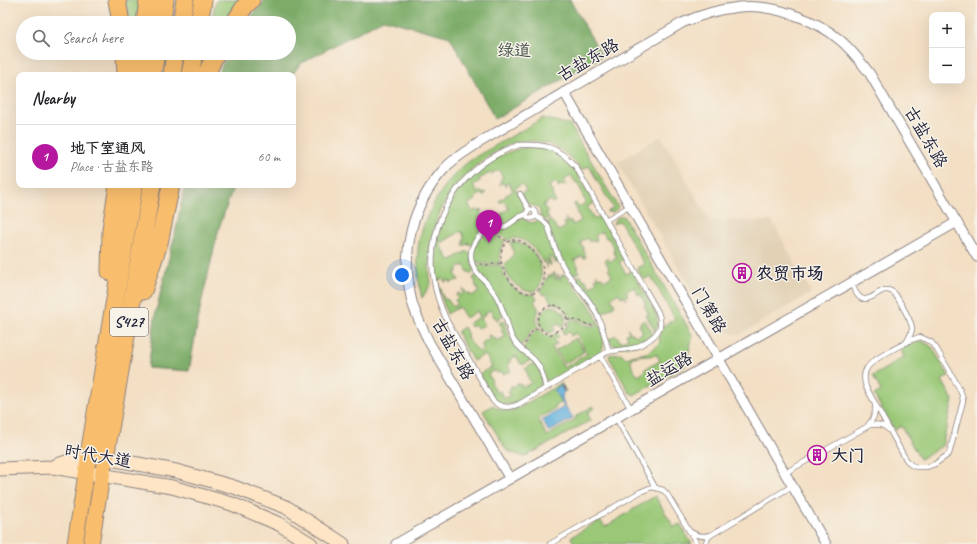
<!DOCTYPE html>
<html lang="en">
<head>
<meta charset="utf-8">
<style>
  :root { --surface:#fff; --page:#f2f2f2; --text:#202124; --muted:#757577; --line:#e0e0e0; --accent:#b5179e }
  body { margin:0; font-family:Caveat,"LXGW WenKai TC",sans-serif; background:var(--page); color:var(--text) }
  .controls { position:absolute; right:12px; top:12px; display:grid; overflow:hidden; border-radius:8px; box-shadow:0 4px 16px #0002 }
  .controls button { width:36px; height:36px; display:grid; place-items:center; padding:0; border:0; border-bottom:1px solid var(--line); background:var(--surface); color:var(--text); font:20px sans-serif }
  .you { position:absolute; left:402px; top:275px; width:14px; height:14px; margin:-10px; border:3px solid #fff; border-radius:50%; background:#1a73e8; box-shadow:0 0 0 6px #1a73e833 }
  .badge { display:grid; place-items:center; width:26px; height:26px; border-radius:50%; background:var(--accent); color:#fff; font-size:13px; font-weight:700 }
  .pin { position:absolute; translate:-50% -33px; filter:drop-shadow(0 1px 2px #0008) }
  .pin::after { content:''; position:absolute; top:21px; width:14px; height:12px; background:inherit; clip-path:polygon(0 0,100% 0,50% 100%) }
  .list { margin:0; padding:0; list-style:none }
  h2 { display:flex; justify-content:space-between; align-items:center; height:52px; margin:0; padding:0 16px; font-size:17px }
  h2 small { font-size:13px; font-weight:400; color:var(--muted) }
  .list li { display:grid; grid-template-columns:26px 1fr auto; gap:12px; align-items:center; box-sizing:border-box; height:64px; padding:0 16px; border-top:1px solid var(--line) }
  .list b { display:block; font-size:15px; white-space:nowrap }
  .list p { margin:0; font-size:13px; white-space:nowrap; color:var(--muted) }
  .list em { font-size:13px; font-style:normal; color:var(--muted) }
  .icon { flex:none; width:22px; height:22px; fill:none; stroke:currentColor; stroke-width:2; stroke-linecap:round; stroke-linejoin:round }
  .map { position:relative; flex:none; width:977px; height:544px; overflow:hidden }
  .search { position:absolute; background:var(--surface); box-shadow:0 4px 16px #0002; left:16px; top:16px; width:280px; height:44px; display:flex; align-items:center; gap:10px; box-sizing:border-box; padding:0 14px; border-radius:22px; color:var(--muted); font-size:15px }
  .panel { position:absolute; background:var(--surface); box-shadow:0 4px 16px #0002; left:16px; top:72px; width:280px; height:116px; border-radius:8px }
  .map>svg:first-child { display:block }
</style>
</head>
<body>
<div class="map">
<svg width="977" height="544" viewBox="0 0 977 544">
  <rect width="100%" height="100%" fill="#f7f3e8"/>
  <filter id="ink" filterUnits="userSpaceOnUse"><feTurbulence type="fractalNoise" baseFrequency=".025" numOctaves="2"/><feDisplacementMap in="SourceGraphic" scale="8" xChannelSelector="R" yChannelSelector="G"/><feConvolveMatrix kernelMatrix="1 2 1 2 8 2 1 2 1" color-interpolation-filters="sRGB"/></filter>
  <filter id="wash" filterUnits="userSpaceOnUse"><feTurbulence type="fractalNoise" baseFrequency=".012" numOctaves="4" result="noise"/><feDisplacementMap in="SourceGraphic" scale="16" xChannelSelector="R" yChannelSelector="G"/><feGaussianBlur stdDeviation="0.9" result="paint"/><feColorMatrix in="noise" values="0 0 0 0 0 0 0 0 0 0 0 0 0 0 0 0 0 1.4 0 .05"/><feComposite in="paint" operator="in"/></filter>
  <g filter="url(#wash)">
    <rect width="100%" height="100%" fill="#f3dfc4"/>
    <path fill="#e2d1b5" d="M661,136L710,221H772L811,293L739,335L714,328L617,162Z"/>
    <path fill="#9ac877" stroke="#5e7559" fill-rule="evenodd" d="M125,0H140L137,23H131Z
      M217,0H242L224,23H212L214,8Z
      M543,118L570,125L618,207C616,211 612,214 607,212L613,208L589,166L581,170C568,152 550,140 528,141C521,142 515,142 510,144C501,148 494,153 486,158C467,171 451,188 441,210C430,233 427,259 431,284L422,298C418,282 417,266 418,249C421,219 443,182 467,163C474,157 484,152 493,147C510,137 526,128 543,118Z
      M528,147C566,146 578,174 594,203L587,207L594,219L601,216L625,259L619,262L626,274L632,271L657,315L658,323L655,331L646,315L649,314L644,306L646,305L640,294L638,295L634,287L626,292L628,295L625,297L627,300L624,296L621,297L619,293L611,298L615,305L600,315L575,280V278L581,275L584,280L585,279L590,287L597,282L595,279L598,277L596,274L599,278L602,277L604,281L612,276L608,269L609,268L605,260L608,258L610,262L617,258L613,250L615,249L608,238L607,239L602,231L595,236L597,240L593,242L592,240L589,242V241L587,238L580,242L584,249L583,250L586,257L584,258L582,256L574,260L579,268L577,269L579,272L572,275C561,266 552,236 547,222L550,220L553,224H554L558,231L566,227L564,223L567,221L565,218L568,223L571,221L573,225L581,221L577,213L578,212L574,204L576,203L579,207L586,202L582,195L583,194L577,182L576,183L571,176L564,180L566,184L562,186L561,185L558,187V185L556,182L549,186L553,194L552,195L555,201L553,203L551,200L543,205L548,212L546,213L549,218L545,220L540,217C542,209 536,204 528,205L521,194L526,191L522,184L515,188L526,207L524,209L523,213C514,216 509,222 501,226L496,218L502,215L501,213L509,209L504,201L500,203L499,201L506,196V195L513,191L509,183L505,184L506,186H505L503,183L499,185L501,183L500,180L503,178L499,170L491,174L490,173L479,179L480,181L473,185L477,193L481,191L482,193L485,192L486,193L483,195L484,196H483L481,194L475,198L476,200L468,204L473,212L477,209L478,212L483,209L480,212L482,215L478,217L482,224L490,220L491,221L493,220L496,227L489,228L472,245L468,244L469,243L468,242L466,245H463L464,236L461,231L440,244L450,261L460,255L461,254L466,252L467,251L470,253L474,272L471,274L470,272H468L464,265L457,269L458,271L455,273L459,280L456,281V280L451,283L449,280L445,282L443,278L438,281V284L442,290L440,291L445,300L447,299L453,307L457,304L455,300L458,298L456,295L459,293L461,295L464,293L462,290L464,289L467,294L469,293L471,296L479,292L475,284L476,283L473,278L476,276H478C489,288 496,300 503,315L501,317L497,320L496,317L495,318L490,310L484,314V316L481,318L485,325L483,327L482,326L477,328L475,325L471,327L469,323L480,317L477,311L466,318L459,307L447,314L436,282L438,281C433,272 435,260 436,250C438,229 446,207 459,190C474,170 503,150 528,147Z
      M623,216L693,336L685,366L634,395L629,392L609,357L610,356L609,355L621,353L625,358L630,357L631,356C647,353 649,354 660,342L659,335L663,326L675,319L651,276L643,280L637,268L644,264L620,221L613,224C615,218 618,217 623,216ZM643,355L648,356L657,355L660,361L645,369L643,373L638,376C635,370 628,364 632,357Z
      M524,218C528,224 534,224 539,219L545,226L554,252L559,262L555,263L554,259H552L550,256L549,257L551,265H549L547,259L545,260L547,268H546L545,262L543,263C536,250 524,233 508,240L493,231L524,217Z
      M489,232L498,237L505,242C500,248 499,254 500,263L487,264L473,261C472,248 478,238 489,232Z
      M512,242C548,241 552,310 519,287C511,282 505,273 504,264C514,258 516,253 510,243Z
      M474,264L486,266L501,265C504,280 517,297 534,294L537,299L534,301L539,310C536,316 536,321 538,327C527,331 528,339 521,346L513,336L504,308L477,270Z
      M553,273H555V279H557V275L558,274L559,279L560,280L561,276H562V275H566C573,285 581,294 588,303C593,310 596,316 599,323C588,326 580,317 569,318C566,309 561,304 552,303L546,294L543,295L540,291L544,285L545,279H548V276H553Z
      M551,306C561,307 567,314 565,324L561,327L559,323L553,326L555,330L550,333C535,328 537,311 551,306Z
      M573,320C584,322 588,329 600,325C603,335 606,343 601,352L551,382L547,381L523,348C530,341 529,333 539,329L544,334L551,337L556,333L559,337L554,340L557,344L552,347L564,368L587,354L576,333L571,336L569,332L564,334L562,330L568,326L569,321Z
      M645,320L653,334C642,342 618,355 608,339L616,335L621,342L628,338L626,334L629,333L628,329L631,334L633,333L636,336L643,332L639,325L641,324L640,323Z
      M504,321L509,335L531,360L523,365L522,363L521,364L516,356L509,360L511,363L507,364L511,371L509,373L508,372L503,374L501,371L497,373L495,370L488,374L492,381L491,382L497,393L500,391L504,399L510,395L508,392L511,390L510,387L512,385L513,387L518,383L519,385L521,384L523,387L531,383L527,376L528,374L525,369L533,364H535C541,371 543,379 540,388C528,396 507,414 494,398C488,391 484,382 479,374L492,367L485,354L473,361L458,334V331L464,327L468,335L466,336L472,345H473L479,352L484,349L481,345L484,343L483,340L485,339L487,341L490,339L488,336L490,334L493,339L495,338L497,341L505,337L501,330L503,328L499,323Z
      M576,338L584,352L564,364L556,350Z
      M923,341L932,347L949,376L942,380L953,400L942,446L920,459L901,426L894,430L874,395L881,391L873,376L904,357L901,350C908,345 914,342 923,341Z
      M561,383L566,391L565,392L561,385L554,390L561,403L555,406L556,408L538,419L547,436L576,419L575,417L593,406L595,408L587,413L591,420L525,457L507,451L483,411L493,405C501,411 509,412 519,408Z
      M655,496L674,527L680,524L692,544H573L574,543L571,537L600,520L605,527Z"/>
    <path fill="#7bac68" stroke="#4e6752" d="M265,0H570L602,56L495,119L450,37L383,19L300,64L292,75H217L228,53H289V23H246Z
      M185,185H234L219,228L201,304L189,371L148,368L156,311L175,234Z"/>
    <path fill="#64b1de" stroke="#436a8c" d="M561,385L564,391C558,399 569,411 573,418L549,432L542,420L564,407L554,390Z"/>
  </g>
  <g filter="url(#ink)">
    <g fill="none" stroke-linecap="round" stroke-linejoin="round">
      <defs>
        <path id="lane" d="M519,145C545,144 557,146 576,167L658,312C664,327 658,335 644,343C640,345 637,347 633,348C624,350 615,350 607,352L519,404C509,409 501,408 493,401L447,321C441,308 436,295 434,281C424,222 462,163 519,145Z
          M520,194L529,210
          M526.5 214a4.5 4.5 0 1 1 9 0a4.5 4.5 0 1 1-9 0Z
          M527,214C515,217 515,222 506,226C495,232 483,227 475,242C471,248 470,256 472,263C474,271 480,276 486,282C490,287 494,292 497,297C501,305 504,314 507,322C509,329 510,336 515,342C519,348 525,352 530,356C541,365 543,375 546,388
          M536,216C541,219 544,221 548,226C552,240 556,254 563,266C570,279 580,289 589,301C600,316 604,334 609,352
          M606,220L630,206
          M851,283C854,288 857,299 864,299C873,300 879,289 887,290C890,290 893,292 895,294C899,300 912,322 912,328C912,333 909,338 906,343
          M920,337L931,342L936,348L958,386L962,395L963,401L949,454L935,464L927,467H917L911,465L905,458L866,387C864,380 863,374 867,368C873,358 900,346 911,340Z
          M600,356L631,409
          M616,418L655,487
          M868,425C874,419 876,413 875,405
          M785,473L870,425C879,424 882,424 889,430
          M691,532C697,536 703,537 710,535
          M550,544L640,492L652,487L663,490L667,494L697,544
          M705,544L708,538L711,535L792,486"/>
        <path id="street" d="M564,92L826,544
          M510,479L429,342C423,329 416,316 412,302C400,253 411,205 445,168C455,157 468,150 480,142L682,23C700,15 720,9 740,7C772,4 816,19 840,40C852,50 861,62 870,74L977,257
          M396,544L957,222"/>
        <path id="secondary" d="M57,465L89,455L176,471L234,487L286,507L343,544
          M0,469L53,467L172,487L232,504L279,524L311,544"/>
        <path id="primary" d="M75,544L89,455
          M91,544L105,458"/>
        <path id="highway" d="M117,0L121,23
          M145,23L148,0
          M161,23L165,0
          M181,23L185,0
          M199,23L203,0
          M234,23L245,6L251,0
          M125,53L126,75
          M136,75L140,53
          M152,75L156,53
          M172,75L175,53
          M190,75L194,53
          M206,75L216,53
          M110,272L111,229L118,185
          M143,291L159,243L171,185
          M89,455L134,185
          M105,458L152,185"/>
      </defs>
      <use href="#lane" stroke="#8a8080" stroke-width="6"/>
      <use href="#street" stroke="#8a8080" stroke-width="11"/>
      <use href="#secondary" stroke="#8a8080" stroke-width="15"/>
      <use href="#primary" stroke="#8a8080" stroke-width="17"/>
      <use href="#highway" stroke="#8a8080" stroke-width="19"/>
      <path stroke="#8a8080" stroke-width="1.5" stroke-dasharray="3 3" stroke-linecap="butt" d="M499,236L508,242
        M512,240C516,240 520,240 524,243C537,250 553,279 538,290C517,307 483,250 512,240Z
        M480,264L487,265L502,263
        M554,305C564,307 568,315 566,325L550,335C532,329 535,307 554,305Z
        M567,320C580,318 583,325 594,326
        M525,344C529,337 531,329 540,328
        M564,386L567,391"/>
      <use href="#lane" stroke="#fff" stroke-width="4.5"/>
      <use href="#street" stroke="#fff" stroke-width="9"/>
      <use href="#secondary" stroke="#fde5c5" stroke-width="13"/>
      <use href="#primary" stroke="#f9be6d" stroke-width="15"/>
      <use href="#highway" stroke="#f9be6d" stroke-width="17"/>
    </g>
  </g>
  <defs>
    <symbol id="building-ring" viewBox="-11 -11 22 22"><circle r="9.5" fill="#f7f3e8" stroke="#b5179e" stroke-width="1.5"/><path d="M-4-6H4V6H1V3H-1V6H-4ZM-2.5-4.3h1.7v1.8h-1.7ZM.8-4.3h1.7v1.8H.8ZM-2.5-1h1.7V.8h-1.7ZM.8-1h1.7V.8H.8Z" fill="#b5179e"/></symbol>
  </defs>
  <g fill-rule="evenodd">
    <use href="#building-ring" x="731" y="262" width="22" height="22"/>
    <use href="#building-ring" x="806" y="444" width="22" height="22"/>
  </g>
  <g text-anchor="middle" dominant-baseline="central" stroke-width="3" stroke-linejoin="round" paint-order="stroke">
    <rect fill="#f7f3e8" stroke="#62616f" stroke-width="1" x="110" y="308" width="38" height="28" rx="3"/>
    <g font-size="16" font-weight="bold" fill="#22223b">
      <text x="129" y="322">S427</text>
    </g>
    <g font-size="17" fill="#46544d" stroke="#f7f3e8">
      <text x="514" y="50">绿道</text>
    </g>
    <g font-size="17" fill="#22223b" stroke="#f7f3e8">
      <text transform="translate(588 60) rotate(-30)">古盐东路</text>
      <text transform="translate(926 137) rotate(60)">古盐东路</text>
      <text transform="translate(709 310) rotate(60)">门第路</text>
      <text transform="translate(453 349) rotate(61)">古盐东路</text>
      <text transform="translate(669 369) rotate(-30)">盐运路</text>
      <text transform="translate(98 456) rotate(10)">时代大道</text>
    </g>
    <g font-size="17" font-weight="bold" fill="#22223b" stroke="#f7f3e8" text-anchor="start">
      <text x="756" y="273">农贸市场</text>
      <text x="831" y="455">大门</text>
    </g>
  </g>
</svg>
<div class="controls">
<button>+</button>
<button>−</button>
</div>
<div class="you"></div>
<div class="pin badge" style="left:489px;top:243px">1</div>
<div class="search"><svg class="icon" aria-label="search" viewBox="0 0 24 24"><circle cx="10" cy="10" r="6"/><path d="M15 15l6 6"/></svg>Search here</div>
<section class="panel">
<h2>Nearby<small></small></h2>
<ul class="list">
<li><span class="badge">1</span><div><b>地下室通风</b><p>Place · 古盐东路</p></div><em>60 m</em></li>
</ul>
</section>
</div>
</body>
</html>
